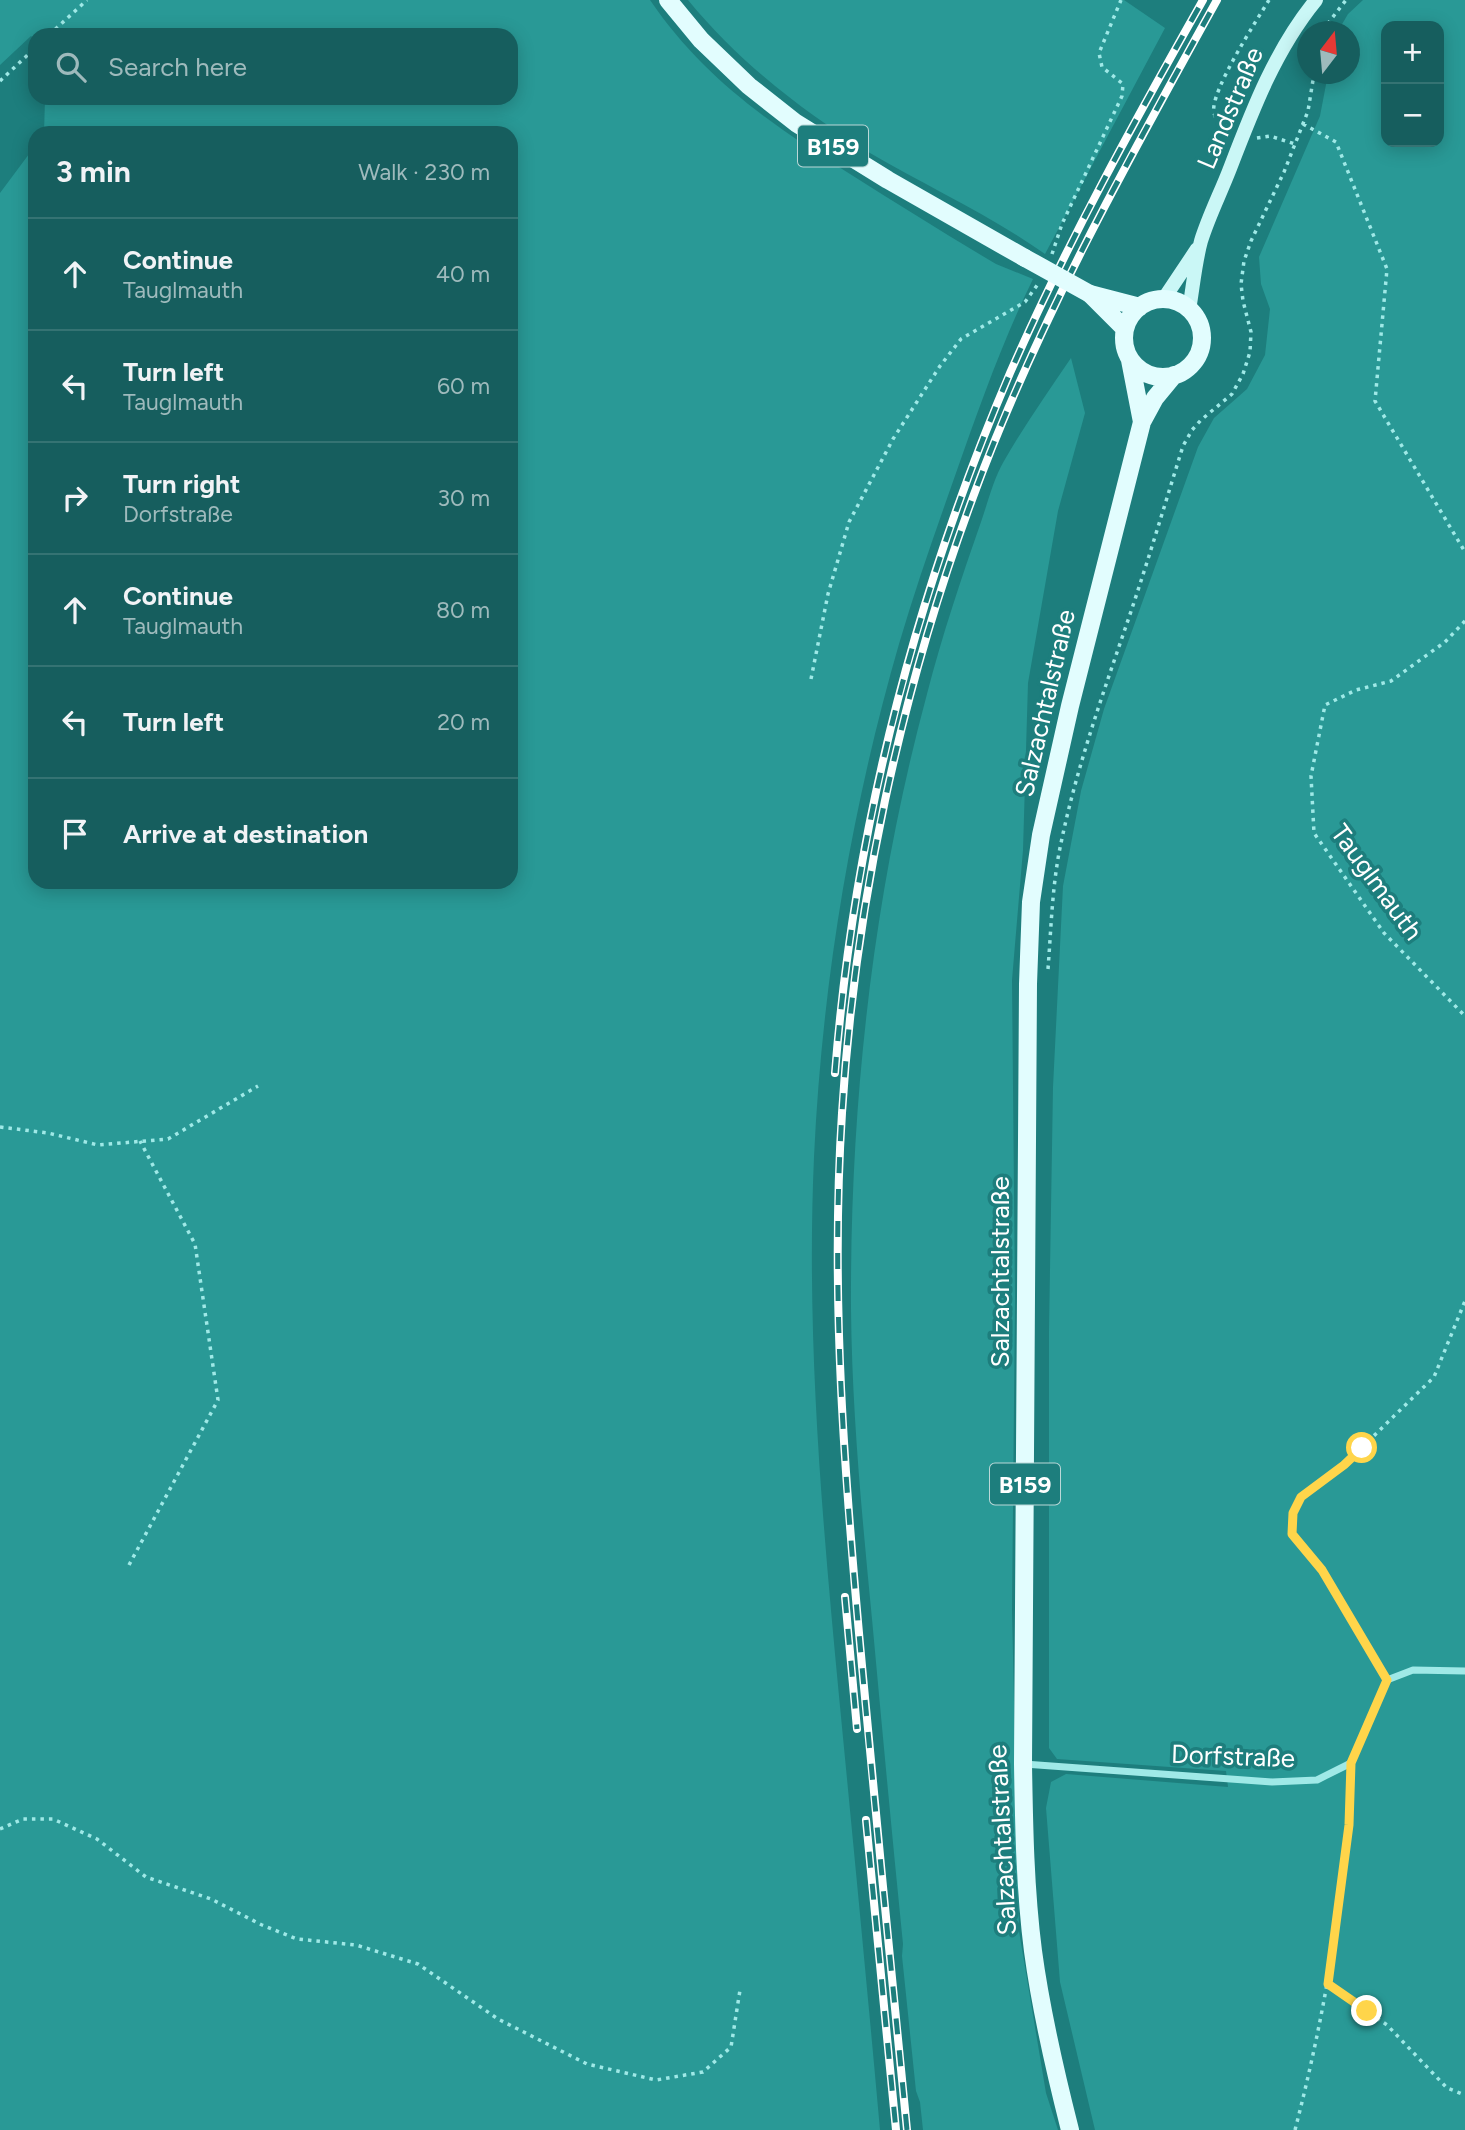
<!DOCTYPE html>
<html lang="en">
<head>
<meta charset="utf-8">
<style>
  :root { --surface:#165e5e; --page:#1f6464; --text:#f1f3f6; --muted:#9ebabc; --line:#357373 }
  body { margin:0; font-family:Figtree,sans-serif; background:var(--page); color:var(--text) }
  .controls { position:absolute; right:21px; top:21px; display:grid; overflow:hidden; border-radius:14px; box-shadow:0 4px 18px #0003 }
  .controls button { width:63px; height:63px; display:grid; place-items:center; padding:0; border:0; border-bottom:2px solid var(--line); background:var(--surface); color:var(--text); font:35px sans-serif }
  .compass { position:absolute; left:1297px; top:21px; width:63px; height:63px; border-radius:50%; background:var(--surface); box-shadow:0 4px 18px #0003; rotate:16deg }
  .stop { position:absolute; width:21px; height:21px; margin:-16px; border:5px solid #ffd54a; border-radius:50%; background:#fff }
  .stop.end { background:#ffd54a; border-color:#fff; box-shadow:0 2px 7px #0008 }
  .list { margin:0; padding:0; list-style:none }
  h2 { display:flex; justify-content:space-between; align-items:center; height:91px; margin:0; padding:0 28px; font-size:30px }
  h2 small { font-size:23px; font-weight:400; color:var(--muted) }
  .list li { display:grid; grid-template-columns:46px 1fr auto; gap:21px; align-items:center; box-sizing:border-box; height:112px; padding:0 28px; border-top:2px solid var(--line) }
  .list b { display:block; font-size:26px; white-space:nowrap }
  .list p { margin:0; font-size:23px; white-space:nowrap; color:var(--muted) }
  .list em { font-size:23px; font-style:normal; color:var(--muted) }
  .icon { flex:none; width:38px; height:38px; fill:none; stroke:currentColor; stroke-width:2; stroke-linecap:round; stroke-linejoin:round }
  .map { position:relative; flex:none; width:1465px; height:2130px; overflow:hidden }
  .search { position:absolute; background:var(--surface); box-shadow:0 4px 18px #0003; left:28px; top:28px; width:490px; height:77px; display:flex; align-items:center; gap:18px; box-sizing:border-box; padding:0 24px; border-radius:21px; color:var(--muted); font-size:26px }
  .panel { position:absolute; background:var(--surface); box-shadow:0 4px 18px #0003; left:28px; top:126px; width:490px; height:763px; border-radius:21px }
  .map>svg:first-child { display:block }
</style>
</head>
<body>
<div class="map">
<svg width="1465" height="2130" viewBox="0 0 1465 2130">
  <rect width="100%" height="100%" fill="#1d7e7d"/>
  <path fill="#299996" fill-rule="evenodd" d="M0,0H650C703,78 772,125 850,174C899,205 947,235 996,264L1033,279C1002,342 979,408 956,473C936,530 916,586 899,644C851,810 822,984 814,1157C806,1338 822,1517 839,1696C853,1841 867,1985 880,2130H0V193L35,146V882H511V133H44L45,98H511V35H35V39L31,36L0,65Z
    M688,0H1124L1165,28L1045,254C990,215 928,187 870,153C802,111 739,62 688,0Z
    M1363,0H1465V2130H1095L1060,1982L1046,1808L1051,1782L1066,1774L1228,1787L1226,1771L1057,1759L1049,1748V1331L1053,1087L1063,886L1081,791L1104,709L1198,447L1214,418L1247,389L1265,355L1270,309L1261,284L1259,257L1320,116L1328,74H1350V32L1338,31L1348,14ZM1386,26H1439V142H1386Z
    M1071,358L1085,413L1058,511L1028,683L1023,850L1012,980L1015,1299L1012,1610L1019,1931L1046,2093L1058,2130H923L920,2102L916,2091L902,1956L903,1944C892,1836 882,1727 872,1619C862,1516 852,1412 851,1309C850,1102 873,894 927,694C942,636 961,579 981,522C988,502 993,480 1004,461C1024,426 1048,392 1071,358Z"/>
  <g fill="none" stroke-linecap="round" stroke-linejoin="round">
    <path stroke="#9fe9e7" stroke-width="3.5" stroke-dasharray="3.5 5" stroke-linecap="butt" d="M1325,32L1329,22L1346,0
      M49,35L87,0
      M0,81L35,48
      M1303,124L1336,142L1387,269L1375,401L1465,552
      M1228,128C1222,124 1216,121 1214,113C1209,93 1257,20 1269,0
      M1257,138L1270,136L1295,144
      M1052,254L1062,224L1122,96L1123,84L1102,67L1099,53L1121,0
      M1465,621L1445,642L1391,681L1356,690L1325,705L1311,776L1314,833L1384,933L1465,1016
      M811,679L828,594L849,522L893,439L940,366L961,339L1025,302L1038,284
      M1048,969C1051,930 1052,891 1059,853C1074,776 1100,702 1125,629C1146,568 1164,507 1183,446L1192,430L1201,420L1232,394L1243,374L1250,352L1251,332L1243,301L1241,284L1244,261L1251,241L1284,172L1308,111L1314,74
      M0,1127L48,1133L98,1145L168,1139L258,1086
      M129,1565L218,1400L195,1244L140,1141
      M1381,1670L1322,1570L1292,1534L1293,1513L1301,1497L1344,1465L1434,1377L1465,1301
      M0,1829L23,1819H53L97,1839L146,1877L211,1899L262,1925L297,1939L356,1945L418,1964L498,2019L587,2064L656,2080L703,2072L731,2047L740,1990
      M1328,1984L1387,2025L1447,2088L1465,2095
      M1295,2130C1325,2014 1345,1895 1351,1776"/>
    <path stroke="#9fe9e7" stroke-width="7" d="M1024,1764L1272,1782L1317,1780L1351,1763L1387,1680L1413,1670L1465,1671"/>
    <path stroke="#caf7f6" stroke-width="14" d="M1163,300L1197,249
      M1189,310C1193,287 1195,263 1201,241C1208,218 1220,194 1229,171C1252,111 1275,50 1316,0"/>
    <path stroke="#e2fdfe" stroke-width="18" d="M668,0L701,40L749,86L796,123L888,180L1025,258
      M1090,294L1140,307
      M1090,294L1125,329
      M1124 338a39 39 0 1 1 78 0a39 39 0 1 1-78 0Z
      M1130,360L1142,422
      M1070,2130C1055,2071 1041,2011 1033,1951C1025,1889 1024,1826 1023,1764L1028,984L1031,902L1041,835L1070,706L1142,422L1155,398L1174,375"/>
    <defs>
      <path id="rail" d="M835,1073C854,832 915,595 1010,373C1066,245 1134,122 1203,0
        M845,1597L857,1729
        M866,1820L896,2130
        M907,2130C892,1975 876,1821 862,1666C845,1482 830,1298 842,1113C855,904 900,694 973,497C1037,323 1127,162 1217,0"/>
    </defs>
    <use href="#rail" stroke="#fff" stroke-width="8"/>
    <use href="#rail" stroke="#1d7e7d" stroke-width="5" stroke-dasharray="16" stroke-linecap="butt"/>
    <path stroke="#e2fdfe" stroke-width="18" d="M1025,258L1090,294"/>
  </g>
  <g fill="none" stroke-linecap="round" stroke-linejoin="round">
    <path stroke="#ffd54a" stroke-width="9" d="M1362,1448L1344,1465L1301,1497L1293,1513L1292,1534L1322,1570L1387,1680L1351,1763L1349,1825L1328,1984L1367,2011"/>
  </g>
  <g text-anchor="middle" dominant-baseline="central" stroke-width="7" stroke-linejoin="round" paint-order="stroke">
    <g fill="#1d7e7d" stroke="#bbd8d8" stroke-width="2">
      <rect x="798" y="125.5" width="70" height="41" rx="5"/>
      <rect x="990" y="1463.5" width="70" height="41" rx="5"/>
    </g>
    <g font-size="24" font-weight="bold" fill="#fff">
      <text x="833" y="146">B159</text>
      <text x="1025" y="1484">B159</text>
    </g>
    <g font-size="26" fill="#fff" stroke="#1d7e7d">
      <text transform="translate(1230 108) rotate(-67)">Landstraße</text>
      <text transform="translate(1045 703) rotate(-77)">Salzachtalstraße</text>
      <text transform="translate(1377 882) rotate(54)">Tauglmauth</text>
      <text transform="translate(1000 1272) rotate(-90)">Salzachtalstraße</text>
      <text transform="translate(1233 1756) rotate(2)">Dorfstraße</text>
      <text transform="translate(1002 1840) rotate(-93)">Salzachtalstraße</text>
    </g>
  </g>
</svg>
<div class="controls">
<button>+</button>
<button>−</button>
</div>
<svg class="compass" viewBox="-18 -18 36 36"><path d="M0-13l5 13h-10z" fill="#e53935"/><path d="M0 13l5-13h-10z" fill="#9ebabc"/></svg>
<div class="stop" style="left:1362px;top:1448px"></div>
<div class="stop end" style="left:1367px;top:2011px"></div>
<div class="search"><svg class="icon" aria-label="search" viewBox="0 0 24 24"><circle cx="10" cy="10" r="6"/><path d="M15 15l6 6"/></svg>Search here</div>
<section class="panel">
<h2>3 min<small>Walk · 230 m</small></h2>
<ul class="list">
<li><svg class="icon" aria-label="ahead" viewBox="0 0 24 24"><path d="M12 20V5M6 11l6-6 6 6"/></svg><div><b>Continue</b><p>Tauglmauth</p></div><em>40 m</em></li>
<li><svg class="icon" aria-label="left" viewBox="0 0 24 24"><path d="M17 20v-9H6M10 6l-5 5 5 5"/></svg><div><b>Turn left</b><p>Tauglmauth</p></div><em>60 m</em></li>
<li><svg class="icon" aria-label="right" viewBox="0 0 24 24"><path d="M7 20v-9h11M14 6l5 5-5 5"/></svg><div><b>Turn right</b><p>Dorfstraße</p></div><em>30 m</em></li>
<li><svg class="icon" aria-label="ahead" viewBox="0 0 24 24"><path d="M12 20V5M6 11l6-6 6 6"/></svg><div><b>Continue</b><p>Tauglmauth</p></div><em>80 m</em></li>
<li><svg class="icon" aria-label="left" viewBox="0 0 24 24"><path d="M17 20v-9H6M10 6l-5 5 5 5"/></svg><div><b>Turn left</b></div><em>20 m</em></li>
<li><svg class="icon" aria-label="arrive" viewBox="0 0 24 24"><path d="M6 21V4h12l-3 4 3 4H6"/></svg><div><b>Arrive at destination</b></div></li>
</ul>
</section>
</div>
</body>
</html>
